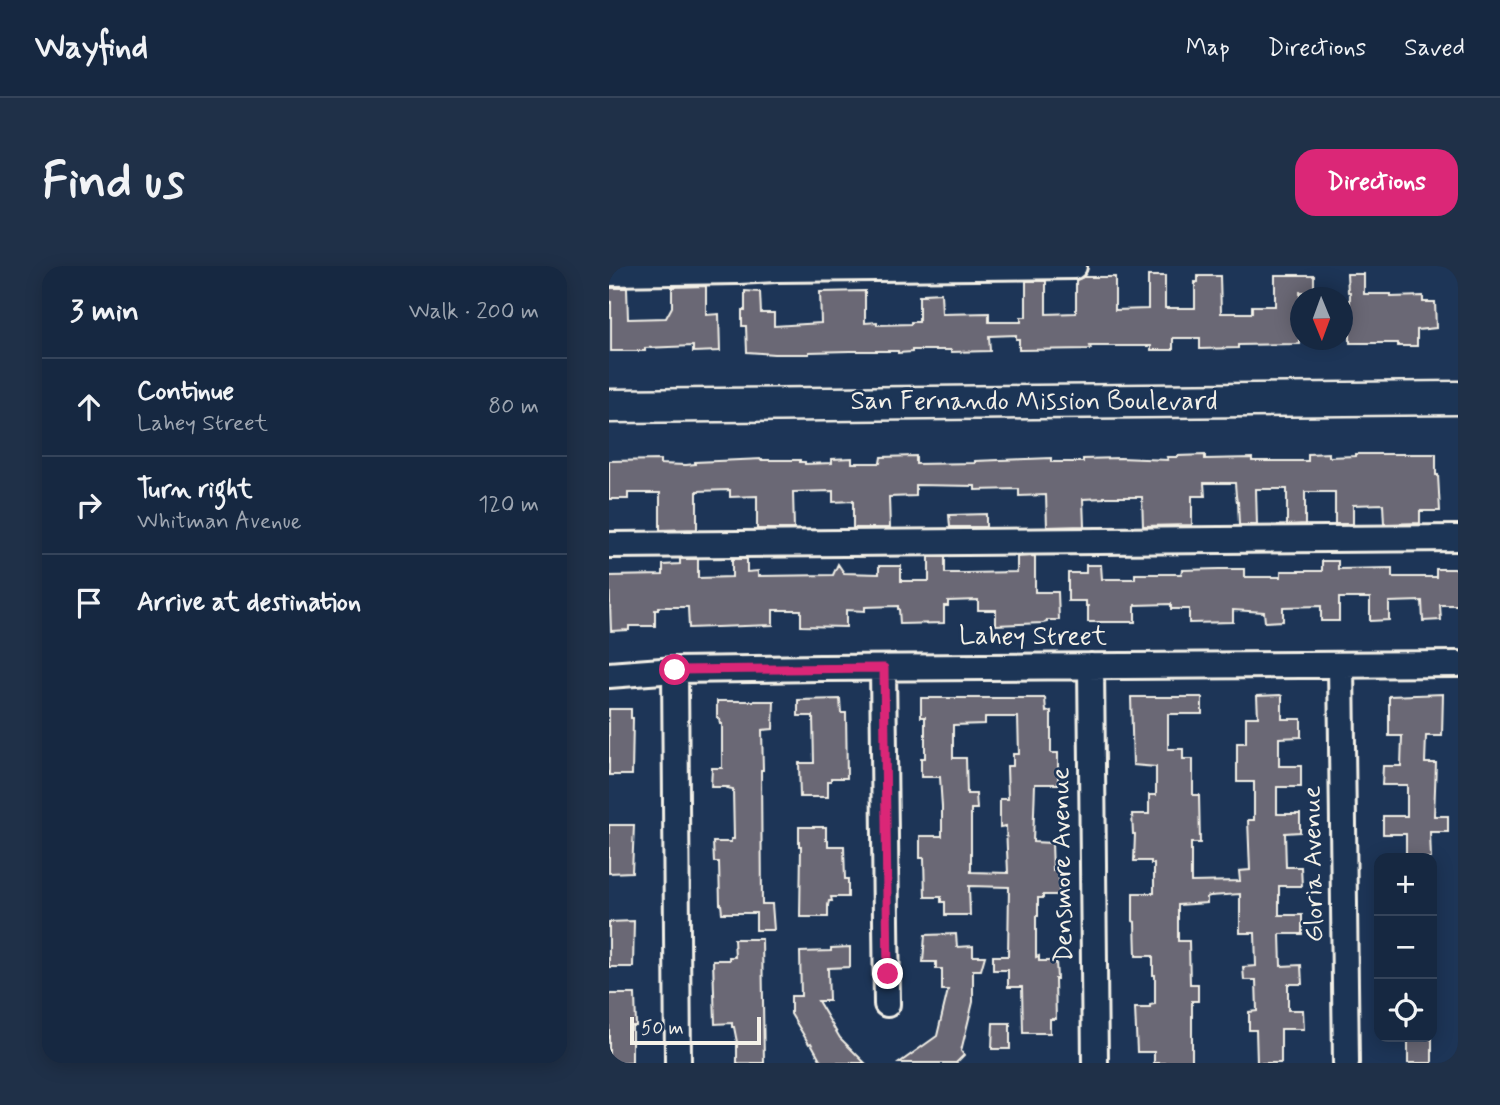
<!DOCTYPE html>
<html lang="en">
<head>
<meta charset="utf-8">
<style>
  :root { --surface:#162841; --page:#1f3048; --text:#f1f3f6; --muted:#9ea6b1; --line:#35445a; --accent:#db2777 }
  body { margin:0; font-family:Mynerve,sans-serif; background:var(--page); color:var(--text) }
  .controls { position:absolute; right:21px; bottom:21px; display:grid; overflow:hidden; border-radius:14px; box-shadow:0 4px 18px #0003 }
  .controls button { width:63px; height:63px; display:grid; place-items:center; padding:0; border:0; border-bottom:2px solid var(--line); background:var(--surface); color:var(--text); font:35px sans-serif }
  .compass { position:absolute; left:681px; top:21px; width:63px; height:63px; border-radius:50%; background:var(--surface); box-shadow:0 4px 18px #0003; rotate:179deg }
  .scale { position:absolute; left:21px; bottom:18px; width:131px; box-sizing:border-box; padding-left:7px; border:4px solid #f4f1e8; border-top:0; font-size:19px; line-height:24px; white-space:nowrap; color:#f4f1e8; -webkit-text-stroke:5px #1d3557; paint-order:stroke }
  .stop { position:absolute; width:21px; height:21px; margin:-16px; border:5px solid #db2777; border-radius:50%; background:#fff }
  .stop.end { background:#db2777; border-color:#fff; box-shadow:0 2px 7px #0008 }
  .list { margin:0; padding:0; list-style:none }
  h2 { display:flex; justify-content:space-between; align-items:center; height:91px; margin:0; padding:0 28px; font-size:30px }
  h2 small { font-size:23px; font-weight:400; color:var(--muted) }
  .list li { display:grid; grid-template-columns:46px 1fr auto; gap:21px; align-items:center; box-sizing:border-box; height:98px; padding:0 28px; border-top:2px solid var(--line) }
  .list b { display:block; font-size:26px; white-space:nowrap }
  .list p { margin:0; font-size:23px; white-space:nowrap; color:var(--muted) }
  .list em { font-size:23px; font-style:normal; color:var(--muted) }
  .icon { flex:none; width:38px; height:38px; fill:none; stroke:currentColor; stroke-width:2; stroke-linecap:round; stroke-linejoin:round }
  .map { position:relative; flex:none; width:849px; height:797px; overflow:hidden; border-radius:21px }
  header { display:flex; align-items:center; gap:42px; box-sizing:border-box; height:98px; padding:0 35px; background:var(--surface); border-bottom:2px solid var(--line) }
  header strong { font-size:33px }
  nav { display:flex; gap:38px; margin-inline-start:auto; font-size:24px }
  .intro { display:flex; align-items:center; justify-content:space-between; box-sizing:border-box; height:168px; padding:0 42px }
  h1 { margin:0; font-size:49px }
  .button { padding:18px 32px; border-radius:21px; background:var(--accent); color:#fff; font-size:24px; font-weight:700 }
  main { display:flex; gap:42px; padding:0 42px }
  aside { flex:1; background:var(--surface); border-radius:21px; box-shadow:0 4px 18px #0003 }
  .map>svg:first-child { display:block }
</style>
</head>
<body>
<header>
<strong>Wayfind</strong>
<nav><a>Map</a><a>Directions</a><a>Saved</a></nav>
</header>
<div class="intro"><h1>Find us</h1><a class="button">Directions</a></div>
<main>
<aside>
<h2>3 min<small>Walk · 200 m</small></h2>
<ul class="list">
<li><svg class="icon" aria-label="ahead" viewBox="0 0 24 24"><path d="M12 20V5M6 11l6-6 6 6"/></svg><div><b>Continue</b><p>Lahey Street</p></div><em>80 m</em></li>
<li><svg class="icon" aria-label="right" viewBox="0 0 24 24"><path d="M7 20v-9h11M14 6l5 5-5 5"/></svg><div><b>Turn right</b><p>Whitman Avenue</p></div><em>120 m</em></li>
<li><svg class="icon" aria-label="arrive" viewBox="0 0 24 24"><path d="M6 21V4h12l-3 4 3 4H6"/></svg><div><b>Arrive at destination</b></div></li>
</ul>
</aside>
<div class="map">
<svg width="849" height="797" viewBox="0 0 849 797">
  <rect width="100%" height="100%" fill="#1d3557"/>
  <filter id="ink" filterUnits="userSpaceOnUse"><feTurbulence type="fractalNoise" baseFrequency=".0143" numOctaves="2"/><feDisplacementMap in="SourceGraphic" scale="14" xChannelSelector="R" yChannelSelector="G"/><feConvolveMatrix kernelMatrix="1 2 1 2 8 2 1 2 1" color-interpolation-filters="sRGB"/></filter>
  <g filter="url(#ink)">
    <path fill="#6a6775" stroke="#f4f1e8" stroke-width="2" fill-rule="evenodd" d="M738,8H755V28H782V31L814,30V36H826L827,62L808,64V80H789V77H741V26H739Z
      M666,9H705V26H691V78L629,79V82L591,83V72H564V84H542V80H481L482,83L410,84V73H407V69L380,70L381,85L342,86V84H303V86L289,87V85H241L200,86V88H165L138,86L137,60H133V44H136V25L151,26L152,47H165V60L212,57L211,26L256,25V57L268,56V59L302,58V56H310V30H316L315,28L332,27L333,48L380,47V56H412V51H417V15H437V48L467,47V14L474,11H506V44L539,43V10H556V42H586V16H589V10H611L612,47H643V40H666Z
      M97,20V49L110,48L111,85L84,86V80L36,82V85H2V36H0V22H18L19,53L57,52L63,41V21Z
      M720,187V191L747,190V188H827V209H829L831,245H811V257L775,258L774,238L744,239V258H726V226H696V258L678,259V223H647L648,259H630L629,236H628L627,230L626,217H595L596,230H583V259L534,260L533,231H495V232L474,233L475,260L438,261L437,229L410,230V223L366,224V220L307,219V230L280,231L281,262H244V235L224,236V225L184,226L185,263H148V230L121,231V224L88,225V263L51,264V227H19V233H0V195L51,194V198L77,199L86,198V196L153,193V194H191V196H196V198L223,197V193L243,192V197H271L272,191L307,190V198L366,197V195L442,192V196H474V193L511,192L559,194L558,191H568V190L596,189V193L643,192V195H699V188Z
      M377,248V261H341L340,249Z
      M426,290V326H449L450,354H438V356L434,357L387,359V344H369V334L339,335V340H335V357L291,358L290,343H289V340L256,341V345L237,344V361L192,360V344H164V359L80,362L79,341H49V344H46V360H20V364L2,365L0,310L54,309V299L71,298V293H89V312L123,311V293H138V306L149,305V310L224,309L229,298L235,307L270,308V300H292V315H320V291H336V307H357L408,306V291Z
      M713,295H729V303L783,302V311H827V303H849V339H831L832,354L814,355L813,335L780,336V354L761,355V332H730V355H712V340L674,341V355L656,356L655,346L624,344V356L580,357V343H562V338L526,339V356H479V340H477V335H459V307H477V299H492L493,313H526V308H572L573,304L610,303H635V311H672V305H713Z
      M834,428L833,470H817L816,497H827L825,550H839V566H821L822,592H797V568H774V550H798V519H773L774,500H792L793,470H780V430Z
      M671,429L673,430V453H692V471L670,472V500H692V521H668V548H691V566L676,567L677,601H692L693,620H670V649H693V668H671L672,700L692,699L693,718H679V744H694L695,763H672V797H648L647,764H640V746L648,745L647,714H635L634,701L647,700L646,667H631V628L601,630L598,631V637L569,639V675H580L581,718H589V735H583V797H545V786H528L526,742H541V739L546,738V709H544V690H527L526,656L524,655V627H545V598H542V595H525L526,568H524L523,548H540V529H547V501L524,499L522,431H593V448H559V483H574V493H584V529H590L591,577H582V616L631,615L630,605L641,604L639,554H645V516H628V477H637V451H649L648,430Z
      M312,432H436L437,446L442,445V487H449V518H426L424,576L443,577L444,604H449V610H450V629H434V632H429V650H427V691L430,690V695H447L448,713H446L447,753H441V767H414L413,721H399V704H384V690H399L400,621L360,620L361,649H336V636H332V631H316L315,592H311V570H333V541L331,511H312V492H316V451H312ZM376,451H409L410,488H404V500H398L399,533H391V561L397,560L399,607L362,606V543H368L367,528H358L357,492H344V459L376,458Z
      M231,433L232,447H237L238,512H222V515H219V531H191L190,497H205L204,450H189V434Z
      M108,435H165L164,463L153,464L154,504H152L153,638H163L165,664H147V647H113L112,638H111L110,596H105L104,576H122V573H125L124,523L118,522L119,521H102L103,502H113V458H111L110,452H108Z
      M0,443H22V452H24L23,509H0Z
      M0,559H25L23,606L0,607Z
      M190,561H217V574H219V580H235L236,613H239V631H222L223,635H220L219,639V651H191L192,580H190Z
      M25,655L24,701H0V656Z
      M347,668L348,681L364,680V690H376L372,704H364V736L352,785L355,789L347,797H290L328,770L339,724H333V703H327V696H314L316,669Z
      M125,673H153L155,797H128V776L125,761H123V757L106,758L104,694H120V691H126Z
      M241,681V701L219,702L220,735H209L231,772L256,797H213L202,777L200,778L182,748V730H192L191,686L222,685V682Z
      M0,728H26L27,760H23V797H0Z
      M384,757H401V783H383Z
      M799,773H823V797H799Z"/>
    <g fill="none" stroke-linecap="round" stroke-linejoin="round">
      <defs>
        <path id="minor" d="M0,7L129,5L167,3L465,0
          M0,279L849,272
          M732,399L737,797
          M482,400L486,797
          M274,402L278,738
          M66,404L69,797
          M0,409L66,404L212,402L849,398"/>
        <path id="major" d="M0,140L849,132"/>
      </defs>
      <use href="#minor" stroke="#f4f1e8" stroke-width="30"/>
      <use href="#major" stroke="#f4f1e8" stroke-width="37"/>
      <use href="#minor" stroke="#1d3557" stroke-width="24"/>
      <use href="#major" stroke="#1d3557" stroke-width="32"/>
    </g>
  </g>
  <g fill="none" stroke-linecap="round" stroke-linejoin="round" filter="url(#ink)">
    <path stroke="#db2777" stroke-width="9" d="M66,404L275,402L279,708"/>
  </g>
  <g text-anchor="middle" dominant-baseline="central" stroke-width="5" stroke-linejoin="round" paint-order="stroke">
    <g font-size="26" fill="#f4f1e8" stroke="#1d3557">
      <text x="425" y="136">San Fernando Mission Boulevard</text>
      <text x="424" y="371">Lahey Street</text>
      <text transform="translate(705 598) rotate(-91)">Gloria Avenue</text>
      <text transform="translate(454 599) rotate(-91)">Densmore Avenue</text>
    </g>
  </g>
</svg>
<div class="controls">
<button>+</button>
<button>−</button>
<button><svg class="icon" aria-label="locate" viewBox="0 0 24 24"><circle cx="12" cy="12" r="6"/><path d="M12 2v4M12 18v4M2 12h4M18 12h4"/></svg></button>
</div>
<svg class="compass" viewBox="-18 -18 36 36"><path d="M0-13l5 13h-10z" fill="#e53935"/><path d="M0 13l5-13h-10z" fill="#9ea6b1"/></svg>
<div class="scale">50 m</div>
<div class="stop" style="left:66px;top:404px"></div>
<div class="stop end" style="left:279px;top:708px"></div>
</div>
</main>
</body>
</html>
